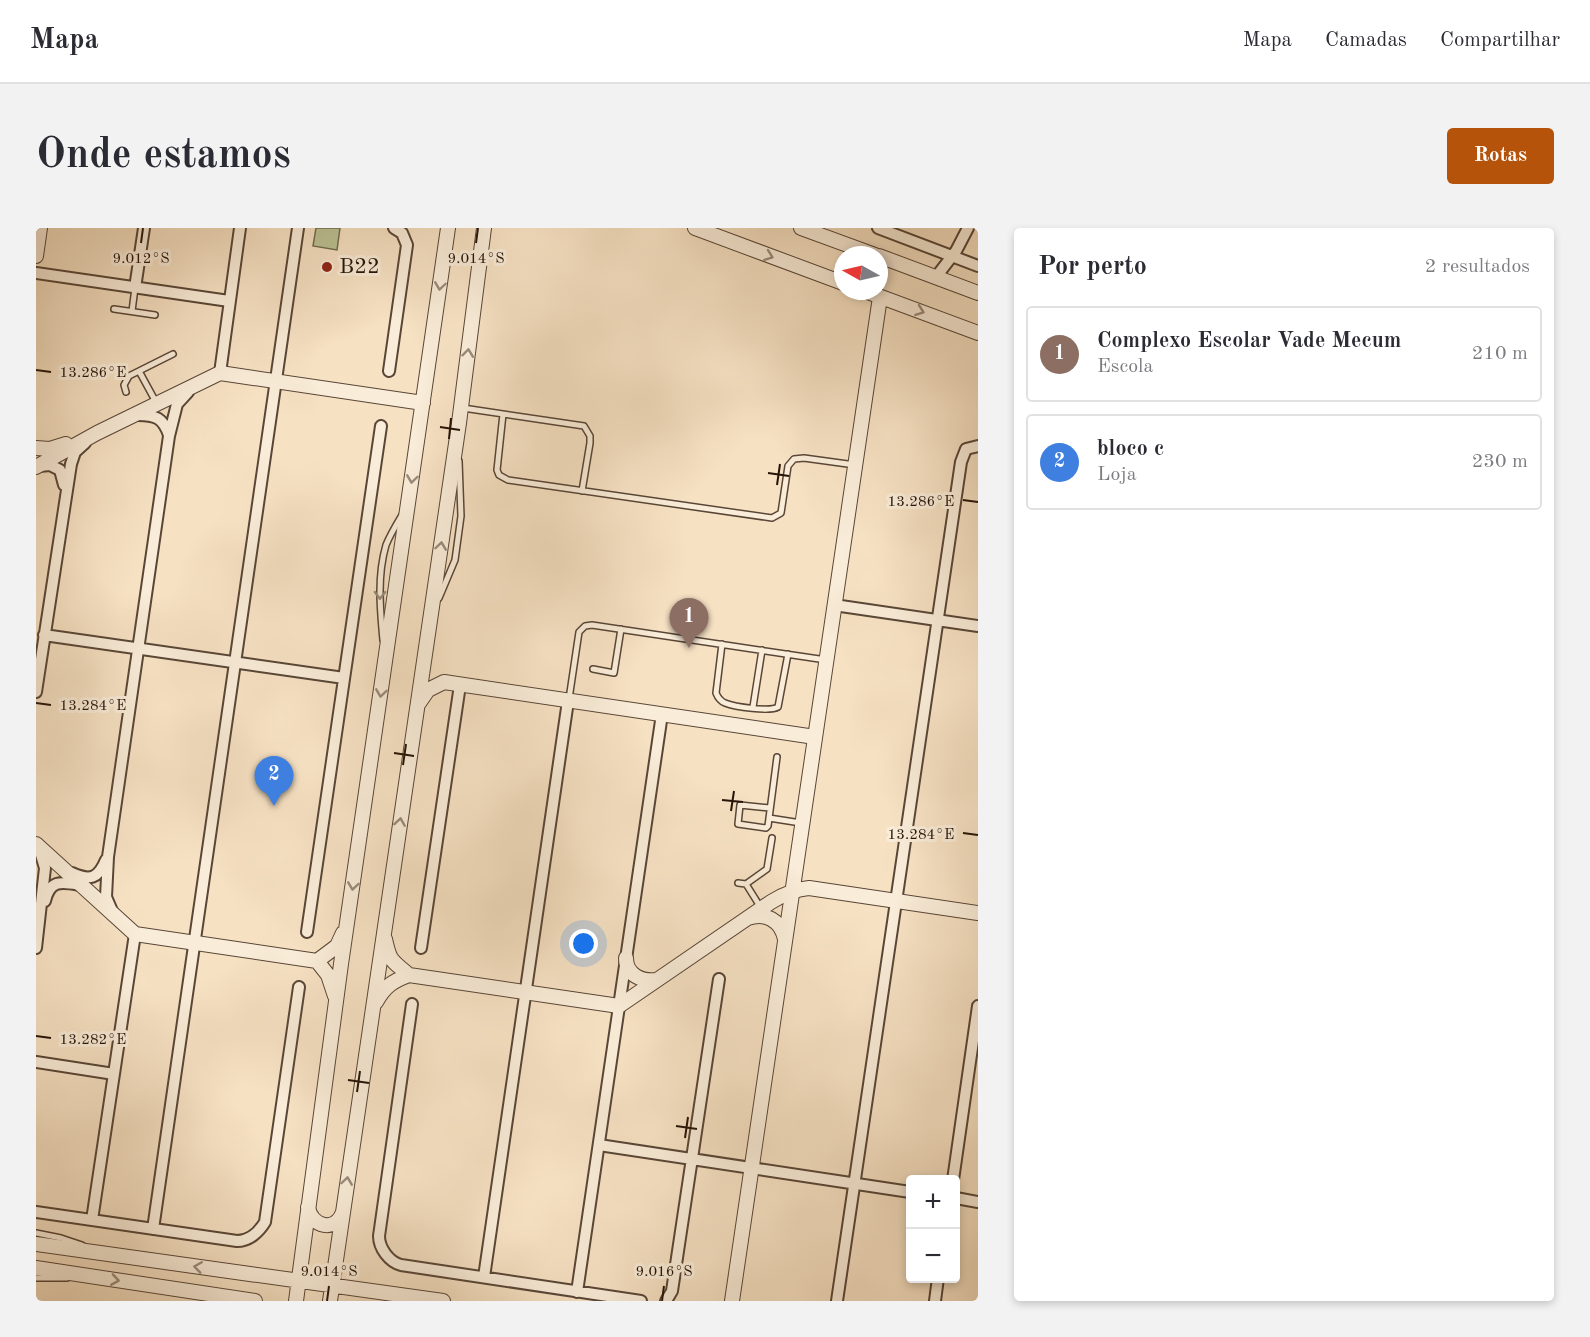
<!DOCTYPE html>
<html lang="pt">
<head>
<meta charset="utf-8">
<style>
  :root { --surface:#fff; --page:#f2f2f3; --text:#2b2b33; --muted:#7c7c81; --line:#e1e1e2; --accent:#b45309 }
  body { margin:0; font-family:"Old Standard TT",serif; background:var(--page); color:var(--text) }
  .controls { position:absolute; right:18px; bottom:18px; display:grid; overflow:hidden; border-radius:6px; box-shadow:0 3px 9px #0003 }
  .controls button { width:54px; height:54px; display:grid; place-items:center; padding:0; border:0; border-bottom:2px solid var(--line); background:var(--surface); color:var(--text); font:30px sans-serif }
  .compass { position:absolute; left:798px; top:18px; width:54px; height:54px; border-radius:50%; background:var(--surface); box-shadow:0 3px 9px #0003; rotate:278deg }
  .you { position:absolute; left:548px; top:716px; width:21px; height:21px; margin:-15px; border:4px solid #fff; border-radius:50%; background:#1a73e8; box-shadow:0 0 0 9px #1a73e833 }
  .badge { display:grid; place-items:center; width:39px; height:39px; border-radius:50%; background:var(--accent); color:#fff; font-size:20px; font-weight:700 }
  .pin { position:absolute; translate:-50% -50px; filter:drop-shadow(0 2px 3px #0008) }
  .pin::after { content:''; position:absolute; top:32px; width:21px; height:18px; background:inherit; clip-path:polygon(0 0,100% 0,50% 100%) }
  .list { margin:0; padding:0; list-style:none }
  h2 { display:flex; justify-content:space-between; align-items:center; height:78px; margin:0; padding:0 24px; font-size:26px }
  h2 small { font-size:20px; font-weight:400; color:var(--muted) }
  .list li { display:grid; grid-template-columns:39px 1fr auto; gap:18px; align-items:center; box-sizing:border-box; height:96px; margin:0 12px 12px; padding:0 12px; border:2px solid var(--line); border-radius:6px }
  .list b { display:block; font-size:22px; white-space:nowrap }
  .list p { margin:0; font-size:20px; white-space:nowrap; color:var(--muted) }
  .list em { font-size:20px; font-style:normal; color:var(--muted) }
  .map { position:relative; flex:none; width:942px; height:1073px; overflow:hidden; border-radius:6px }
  header { display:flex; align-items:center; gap:36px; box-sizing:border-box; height:84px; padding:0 30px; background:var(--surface); border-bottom:2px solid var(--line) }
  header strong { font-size:28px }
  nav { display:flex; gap:33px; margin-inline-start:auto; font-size:21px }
  .intro { display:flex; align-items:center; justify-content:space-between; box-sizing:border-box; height:144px; padding:0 36px }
  h1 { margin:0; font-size:42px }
  .button { padding:15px 27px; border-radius:6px; background:var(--accent); color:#fff; font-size:21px; font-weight:700 }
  main { display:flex; gap:36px; padding:0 36px }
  aside { flex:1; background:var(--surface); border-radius:6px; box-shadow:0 3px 9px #0003 }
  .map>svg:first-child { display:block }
</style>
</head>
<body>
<header>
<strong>Mapa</strong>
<nav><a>Mapa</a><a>Camadas</a><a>Compartilhar</a></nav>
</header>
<div class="intro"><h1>Onde estamos</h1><a class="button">Rotas</a></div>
<main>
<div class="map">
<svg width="942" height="1073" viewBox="0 0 942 1073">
  <rect width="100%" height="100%" fill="#f6e1c3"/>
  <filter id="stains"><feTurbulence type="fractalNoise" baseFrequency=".00333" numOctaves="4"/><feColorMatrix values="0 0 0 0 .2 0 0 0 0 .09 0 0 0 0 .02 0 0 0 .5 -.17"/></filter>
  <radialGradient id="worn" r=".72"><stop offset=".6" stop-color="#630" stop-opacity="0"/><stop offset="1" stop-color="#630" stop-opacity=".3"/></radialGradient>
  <path fill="#bbc395" stroke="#706b4e" stroke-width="1.5" d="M280,0H304L301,22L277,18Z"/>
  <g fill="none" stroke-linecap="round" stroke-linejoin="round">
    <defs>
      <path id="service" d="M78,81L119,87
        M96,83L99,60
        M103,143L121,176
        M90,164L88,157L93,148L137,126
        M427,180L548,198L554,208V215L546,263
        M467,186L461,242L463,247L472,252L736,290L745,285L752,238L758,231L768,230L819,237
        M403,370L419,332L425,288L423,233
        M347,412C344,380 341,348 350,317C354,307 360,297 366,287
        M686,416L680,465C682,470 684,473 689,475C699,479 734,484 742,479L752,426
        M557,441L578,445L585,401
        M533,471L543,404L549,398L556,397L790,432
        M717,479L726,422
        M734,580L704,577L702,596L730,600L732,598L741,529
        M733,590L765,595
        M702,655L710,656L731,641L736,610
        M710,656L725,680
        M0,1005L25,1010L46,1017
        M0,1050H31"/>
      <path id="minor" d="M842,0L942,38
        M0,45L193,73
        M900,49L920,23L932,0
        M99,60L108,0
        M353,143L371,17L366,5L358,0
        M184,145L204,0
        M102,187C120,187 127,190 133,207
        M3,238L14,237L24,242L28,257
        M798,377L942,398
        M8,407L308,450
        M0,464L35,236L39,224L49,215
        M36,645C54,653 62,651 70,632
        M9,673C14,651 26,654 44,657
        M76,683L70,669L72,629L133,208L141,176L152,164
        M271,704L345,198
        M0,720L9,640L3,620
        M385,720L424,457
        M376,776L343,1008C343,1020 353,1034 365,1037L605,1073
        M0,834L78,846
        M563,917L874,964
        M917,952L942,778
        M920,970L942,974
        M0,984L201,1013C213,1013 223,1004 229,994L263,759
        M56,992L99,706
        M117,1001L262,0
        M448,1049L532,473
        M541,1064L626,486
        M630,1073L636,1063L683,751
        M801,1073L925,234L930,221L942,218
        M899,1073L902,1050"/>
      <path id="tertiary" d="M659,0L807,55
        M765,0L839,27
        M0,28L4,0
        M843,28L942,65
        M829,63L942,105
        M0,220L14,221L30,216
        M0,239L61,205L184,145L387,175
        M383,475L392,462L408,454L779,509
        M0,616L99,706L281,733L301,718L307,705
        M712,690C729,684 745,692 749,711
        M349,711C354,735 356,732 373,747
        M590,730C590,747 606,754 621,752
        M281,733L292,747L299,768
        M340,774C349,758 357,753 373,747L583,778L735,674C748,666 759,661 773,660L942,685
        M272,979C275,999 300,1005 307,984
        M0,1016L407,1073
        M0,1040L219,1073
        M260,1073L305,736L412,0
        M294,1073L423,195L448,0
        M696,1073L844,69"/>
    </defs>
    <use href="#service" stroke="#594637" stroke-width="8"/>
    <use href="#minor" stroke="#594637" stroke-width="14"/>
    <use href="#tertiary" stroke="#594637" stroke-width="16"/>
    <use href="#service" stroke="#f9ecd8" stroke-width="5"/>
    <use href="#minor" stroke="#f9ecd8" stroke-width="10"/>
    <use href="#tertiary" stroke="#f9ecd8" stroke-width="14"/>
  </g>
  <defs><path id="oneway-chevron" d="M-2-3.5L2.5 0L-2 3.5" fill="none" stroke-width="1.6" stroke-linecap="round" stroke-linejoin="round" transform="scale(1.5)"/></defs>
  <g stroke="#9a8a7a">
    <use href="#oneway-chevron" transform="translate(733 28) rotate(20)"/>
    <use href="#oneway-chevron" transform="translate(404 58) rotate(98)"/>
    <use href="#oneway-chevron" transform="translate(884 83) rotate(20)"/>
    <use href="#oneway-chevron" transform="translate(432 125) rotate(-83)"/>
    <use href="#oneway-chevron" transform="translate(376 251) rotate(98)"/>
    <use href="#oneway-chevron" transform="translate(405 318) rotate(-82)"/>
    <use href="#oneway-chevron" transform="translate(344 367) rotate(91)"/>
    <use href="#oneway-chevron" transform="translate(345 465) rotate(98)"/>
    <use href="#oneway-chevron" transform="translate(364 594) rotate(-81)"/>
    <use href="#oneway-chevron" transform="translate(317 658) rotate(98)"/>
    <use href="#oneway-chevron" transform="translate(311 953) rotate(-82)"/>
    <use href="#oneway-chevron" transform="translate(162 1039) rotate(-172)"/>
    <use href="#oneway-chevron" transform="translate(79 1052) rotate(9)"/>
  </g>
  <path fill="none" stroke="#251308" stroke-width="2" d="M105,15L107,0M440,15L442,0M0,142L15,144M404,199L424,202M413,211L415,190M732,245L753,248M741,257L744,236M927,272L942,274M0,475L15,477M358,525L378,528M367,537L370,516M686,572L707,574M695,583L698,563M927,605L942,607M0,808L15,810M312,852L333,855M321,864L324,843M640,898L661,901M649,910L652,889M291,1073L293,1058M626,1073L628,1058"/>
  <circle fill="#8f2418" stroke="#f9ecd8" stroke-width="2" cx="291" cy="39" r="6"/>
  <g text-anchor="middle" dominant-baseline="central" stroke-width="6" stroke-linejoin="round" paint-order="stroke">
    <g font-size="22" fill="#251308" stroke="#f9ecd8" text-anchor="start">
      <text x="303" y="39">B22</text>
    </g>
  </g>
  <g font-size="15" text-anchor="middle" fill="#251308" stroke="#f9ecd8" stroke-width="6" stroke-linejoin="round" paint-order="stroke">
    <text x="105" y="35">9.012°S</text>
    <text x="440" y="35">9.014°S</text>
    <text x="57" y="149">13.286°E</text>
    <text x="885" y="278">13.286°E</text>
    <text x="57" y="482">13.284°E</text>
    <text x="885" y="611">13.284°E</text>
    <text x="57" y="816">13.282°E</text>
    <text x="293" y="1048">9.014°S</text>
    <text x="628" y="1048">9.016°S</text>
  </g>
  <rect width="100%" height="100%" filter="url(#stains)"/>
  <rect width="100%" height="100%" fill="url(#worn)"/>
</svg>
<div class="controls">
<button>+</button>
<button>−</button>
</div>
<svg class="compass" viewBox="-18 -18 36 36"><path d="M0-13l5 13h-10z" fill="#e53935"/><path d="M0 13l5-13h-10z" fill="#7c7c81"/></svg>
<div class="you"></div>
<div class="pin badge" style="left:653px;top:420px;background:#8d6e63">1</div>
<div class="pin badge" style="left:238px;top:578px;background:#3f7fe0">2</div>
</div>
<aside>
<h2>Por perto<small>2 resultados</small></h2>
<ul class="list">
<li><span class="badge" style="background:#8d6e63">1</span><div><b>Complexo Escolar Vade Mecum</b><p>Escola</p></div><em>210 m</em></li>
<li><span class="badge" style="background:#3f7fe0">2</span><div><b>bloco c</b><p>Loja</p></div><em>230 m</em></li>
</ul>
</aside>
</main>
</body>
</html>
